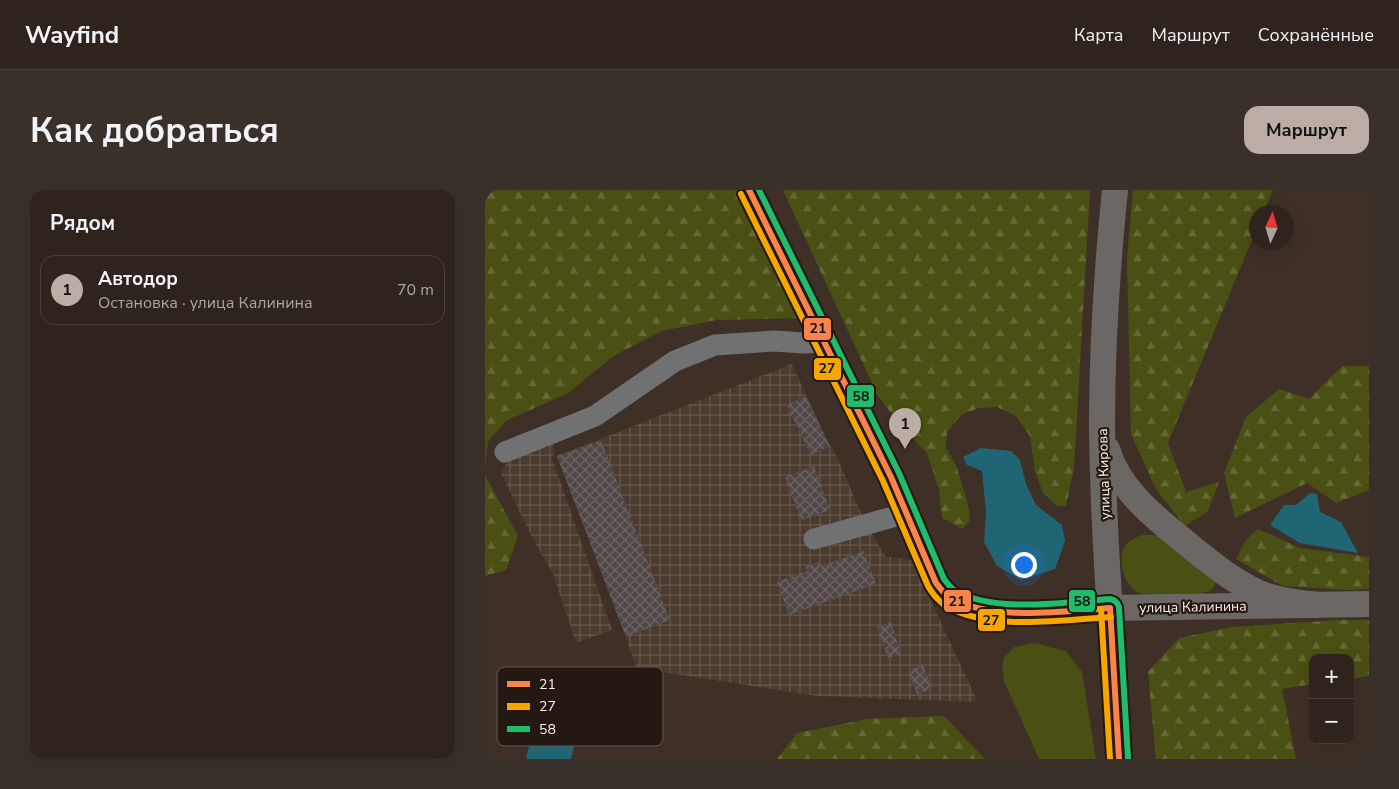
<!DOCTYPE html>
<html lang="ru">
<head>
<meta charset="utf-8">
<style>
  :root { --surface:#2e241d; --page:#3a302a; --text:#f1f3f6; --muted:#a7a4a4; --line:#49413b; --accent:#bbada5 }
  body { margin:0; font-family:"Nunito Sans",sans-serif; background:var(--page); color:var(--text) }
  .controls { position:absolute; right:15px; bottom:15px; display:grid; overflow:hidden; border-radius:10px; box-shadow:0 5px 20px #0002 }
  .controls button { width:45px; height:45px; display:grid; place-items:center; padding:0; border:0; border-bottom:1px solid var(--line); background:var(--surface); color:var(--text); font:25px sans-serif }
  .compass { position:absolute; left:764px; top:15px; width:45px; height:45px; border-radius:50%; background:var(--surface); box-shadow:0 5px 20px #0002; rotate:4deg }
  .you { position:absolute; left:538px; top:374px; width:18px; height:18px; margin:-12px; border:4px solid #fff; border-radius:50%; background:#1a73e8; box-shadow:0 0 0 8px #1a73e833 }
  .badge { display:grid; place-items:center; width:32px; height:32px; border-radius:50%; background:var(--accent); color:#111; font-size:16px; font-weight:700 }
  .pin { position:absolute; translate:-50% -41px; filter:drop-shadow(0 1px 2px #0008) }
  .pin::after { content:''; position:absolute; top:26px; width:18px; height:15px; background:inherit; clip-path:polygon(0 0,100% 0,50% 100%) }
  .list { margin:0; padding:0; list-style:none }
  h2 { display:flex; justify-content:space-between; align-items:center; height:65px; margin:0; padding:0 20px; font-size:21px }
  h2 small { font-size:16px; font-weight:400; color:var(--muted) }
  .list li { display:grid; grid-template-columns:32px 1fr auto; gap:15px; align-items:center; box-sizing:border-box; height:70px; margin:0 10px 10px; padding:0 10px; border:1px solid var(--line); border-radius:15px }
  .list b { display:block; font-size:19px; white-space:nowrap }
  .list p { margin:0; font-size:16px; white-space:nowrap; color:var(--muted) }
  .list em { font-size:16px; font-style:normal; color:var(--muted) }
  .map { position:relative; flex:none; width:884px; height:569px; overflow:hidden; border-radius:15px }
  header { display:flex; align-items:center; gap:30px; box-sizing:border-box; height:70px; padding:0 25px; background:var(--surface); border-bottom:1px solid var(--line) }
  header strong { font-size:24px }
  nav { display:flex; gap:28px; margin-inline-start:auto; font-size:18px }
  .intro { display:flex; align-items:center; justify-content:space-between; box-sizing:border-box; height:120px; padding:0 30px }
  h1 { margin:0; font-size:35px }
  .button { padding:12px 22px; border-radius:15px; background:var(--accent); color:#111; font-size:18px; font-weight:700 }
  main { display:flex; gap:30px; padding:0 30px }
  aside { flex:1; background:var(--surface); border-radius:15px; box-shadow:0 5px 20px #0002 }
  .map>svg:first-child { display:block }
</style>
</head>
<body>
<header>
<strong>Wayfind</strong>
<nav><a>Карта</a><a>Маршрут</a><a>Сохранённые</a></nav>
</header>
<div class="intro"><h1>Как добраться</h1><a class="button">Маршрут</a></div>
<main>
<aside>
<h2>Рядом<small></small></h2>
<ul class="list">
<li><span class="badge">1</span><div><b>Автодор</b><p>Остановка · улица Калинина</p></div><em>70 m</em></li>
</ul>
</aside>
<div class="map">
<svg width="884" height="569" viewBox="0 0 884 569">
  <defs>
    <pattern id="industrial-grid" width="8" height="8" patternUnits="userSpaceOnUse" patternTransform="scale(1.25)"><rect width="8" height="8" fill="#4a3b2e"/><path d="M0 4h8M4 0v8" fill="none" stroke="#65584c"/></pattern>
    <pattern id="forest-firs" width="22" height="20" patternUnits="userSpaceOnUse" patternTransform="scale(1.25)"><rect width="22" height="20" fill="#4a4f14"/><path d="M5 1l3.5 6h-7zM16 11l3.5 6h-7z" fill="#656936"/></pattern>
    <pattern id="building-cross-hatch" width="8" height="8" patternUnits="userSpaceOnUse" patternTransform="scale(1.25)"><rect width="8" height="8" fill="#514748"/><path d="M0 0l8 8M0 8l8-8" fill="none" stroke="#6b6262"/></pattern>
  </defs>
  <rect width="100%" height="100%" fill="#3e3027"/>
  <path fill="url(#industrial-grid)" d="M307,174L344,256H347L381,334L400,366L427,370L491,508L490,512L332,506L151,478L141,447L72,266Z
    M66,250L70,261L67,268L127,440L91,453L68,384L48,349L16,283L26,264Z"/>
  <path fill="#4a4f14" d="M657,345H669L679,347L731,392C729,396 728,399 724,401C714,406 663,407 654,403C639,396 631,368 641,355C645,350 651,347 657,345Z
    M550,453L581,461L597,482L611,569H554L519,491L517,475L519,468L529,457Z"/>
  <path fill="url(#forest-firs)" d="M0,0H259L323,128L231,130L177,141L130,165L83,203L21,231L3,251L0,276Z
    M298,0H605L589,278L581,316H572L558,303L550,281L545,246L531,226L512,217L494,218L477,224L462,242L461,258L471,275L483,314L485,330L478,339L457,328L454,299L442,263L416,237L392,204Z
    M648,0H788L779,22H772L771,40L683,253L701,302L734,292L723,321L700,336L671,299L646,244L642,68Z
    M857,176H884V300L851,313L822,293L750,328L739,283L761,227L794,199L824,209Z
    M0,285L33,346L21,380L0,386Z
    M773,339L815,358L884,367V399L865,400L798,396L751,369L760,351Z
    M852,430H884V486L865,489V468H828V494L797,499L811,569H671L663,482L694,448L748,437Z
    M459,526L500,569H292L312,543L382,529Z"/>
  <path fill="#206574" d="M496,258L526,261L535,270L541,294L551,315L577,335L580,351L570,379L537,390L512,376L499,352L501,322L497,281L482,275L478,267Z
    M825,303L832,304L835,322L856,332L873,363L815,353L785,335L799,315H811Z
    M61,483L102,501L86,569H41Z"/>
  <path fill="url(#building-cross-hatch)" d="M321,206L345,256L326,265L302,215Z
    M116,250L185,430L141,447L72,266Z
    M329,276L345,320L316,330L300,287Z
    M379,361L391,394L304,425L292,392L322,381L320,377L334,372L335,377Z
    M406,432L416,464L403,468L392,437Z
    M438,475L447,499L432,504L423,480Z"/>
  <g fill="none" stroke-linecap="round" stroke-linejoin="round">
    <path stroke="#707173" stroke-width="21" d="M264,0L406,287L451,393C455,398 459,404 464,407C501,432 582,420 625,418
      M20,262L110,226L190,171L230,155L289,151L318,153L339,152
      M329,349L422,323"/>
    <path stroke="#6b6765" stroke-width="26" d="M630,0C622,78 617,156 617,235C618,346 628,458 634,569
      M622,259C634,301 673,330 705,356C727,374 748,391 774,403C793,411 814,413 834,415
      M625,418L884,414"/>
    <defs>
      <path id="bus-1" d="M264,0L406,287L451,393C455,398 459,404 464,407C506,432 578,421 625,418
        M625,418L634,569"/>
      <path id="bus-2" d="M256,4L398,291L443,396C447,403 452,409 458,414C500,442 577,430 626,427
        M616,419L625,569"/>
      <path id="bus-3" d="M274,0L414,283L459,389C462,393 465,397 469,400C509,424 581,412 625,409C630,410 633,413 634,417L643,568"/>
    </defs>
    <use href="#bus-1" stroke="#241812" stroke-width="10"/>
    <use href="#bus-2" stroke="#241812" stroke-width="10"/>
    <use href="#bus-3" stroke="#241812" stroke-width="10"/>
    <use href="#bus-1" stroke="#f8844c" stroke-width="6"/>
    <use href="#bus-2" stroke="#f7a600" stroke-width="6"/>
    <use href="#bus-3" stroke="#20bc6c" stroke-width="6"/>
  </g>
  <g text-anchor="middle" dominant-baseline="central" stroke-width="4.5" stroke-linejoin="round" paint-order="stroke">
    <g font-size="14" fill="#fff1e9" stroke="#241812">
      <text transform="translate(619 284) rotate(-92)">улица Кирова</text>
      <text transform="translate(708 417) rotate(-1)">улица Калинина</text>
    </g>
  </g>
  <rect x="12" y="477" width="166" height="79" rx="8" fill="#241812" stroke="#665952" stroke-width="1"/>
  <rect x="22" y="491" width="23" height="6" fill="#f8844c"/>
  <rect x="22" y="513" width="23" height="7" fill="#f7a600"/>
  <rect x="22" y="536" width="23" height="6" fill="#20bc6c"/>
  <g font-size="14" fill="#fff1e9">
    <text x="54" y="499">21</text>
    <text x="54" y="521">27</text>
    <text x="54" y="544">58</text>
  </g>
  <g stroke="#241812" stroke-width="2">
    <rect x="318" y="127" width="29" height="24" rx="5" fill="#f8844c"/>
    <rect x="328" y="167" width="29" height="24" rx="5" fill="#f7a600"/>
    <rect x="361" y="194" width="29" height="24" rx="5" fill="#20bc6c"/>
    <rect x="458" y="399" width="29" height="24" rx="5" fill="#f8844c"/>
    <rect x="583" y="399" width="28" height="24" rx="5" fill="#20bc6c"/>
    <rect x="492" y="418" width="29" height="24" rx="5" fill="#f7a600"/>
  </g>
  <g font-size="14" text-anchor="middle" font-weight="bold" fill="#111">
    <text x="333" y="143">21</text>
    <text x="342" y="183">27</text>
    <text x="376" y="211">58</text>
    <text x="472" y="416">21</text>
    <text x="597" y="416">58</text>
    <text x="506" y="435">27</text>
  </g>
</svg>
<div class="controls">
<button>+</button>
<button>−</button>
</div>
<svg class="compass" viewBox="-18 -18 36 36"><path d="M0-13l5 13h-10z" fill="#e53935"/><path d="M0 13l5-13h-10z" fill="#a7a4a4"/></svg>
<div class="you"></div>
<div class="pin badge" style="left:420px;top:259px">1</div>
</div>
</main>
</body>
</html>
